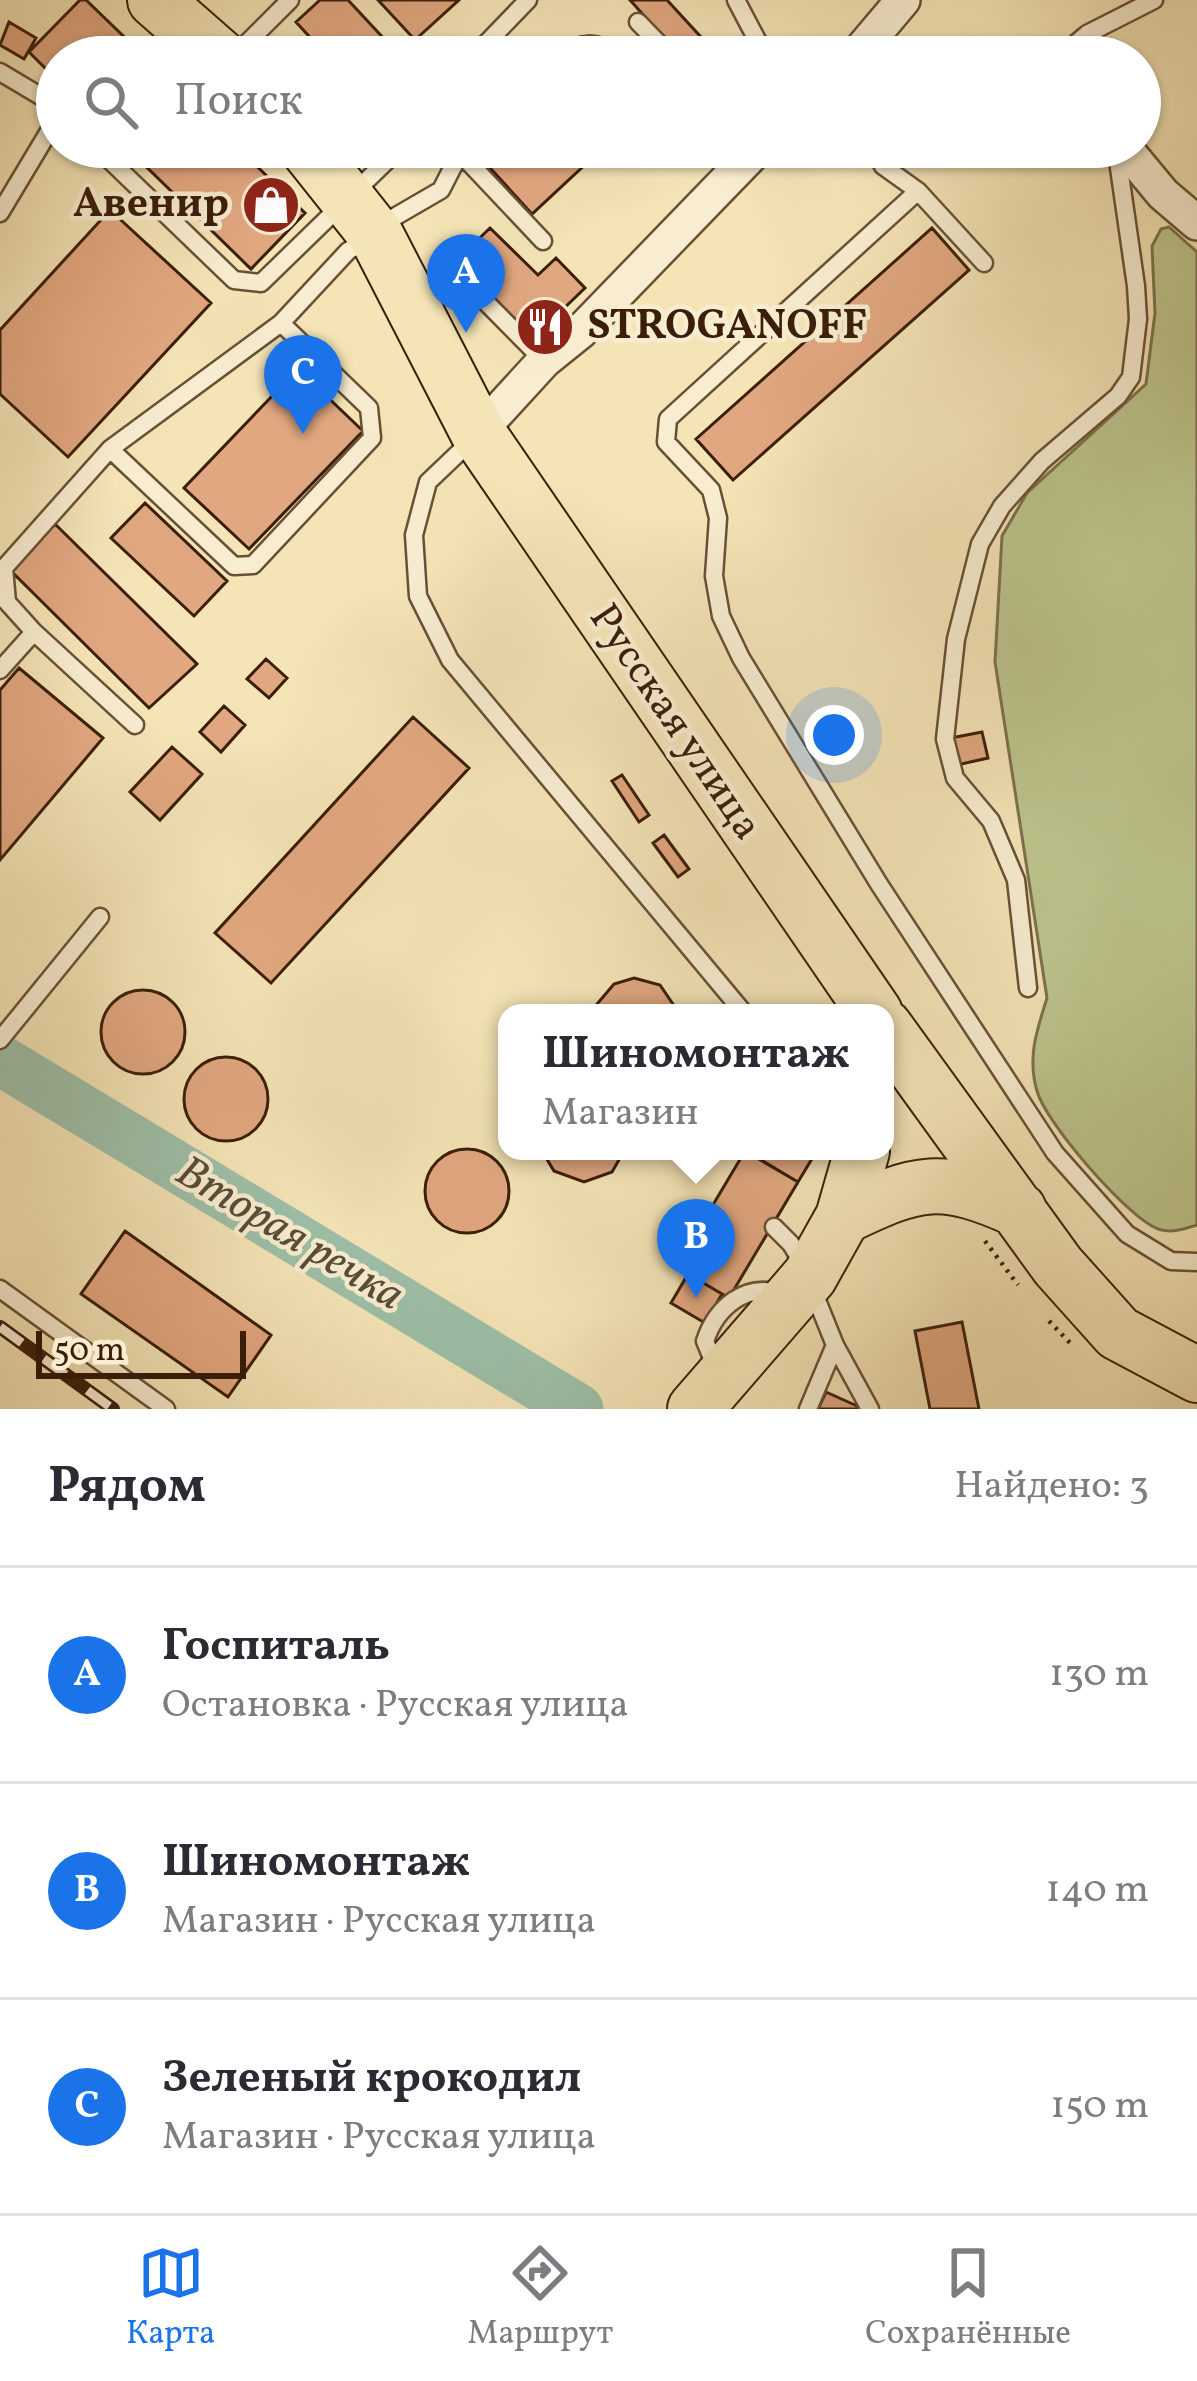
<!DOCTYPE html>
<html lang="ru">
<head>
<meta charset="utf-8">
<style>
  :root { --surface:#fff; --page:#f2f2f3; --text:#2b2b33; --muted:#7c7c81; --line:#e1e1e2; --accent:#1a73e8 }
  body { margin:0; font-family:Vollkorn,serif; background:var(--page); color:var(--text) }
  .scale { position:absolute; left:36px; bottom:30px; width:210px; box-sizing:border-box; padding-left:12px; border:6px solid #3b1e0a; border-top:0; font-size:33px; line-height:42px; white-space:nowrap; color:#3b1e0a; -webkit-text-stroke:9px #f8edd0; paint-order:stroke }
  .you { position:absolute; left:834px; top:735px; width:42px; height:42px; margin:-30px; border:9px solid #fff; border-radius:50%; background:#1a73e8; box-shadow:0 0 0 18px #1a73e833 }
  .badge { display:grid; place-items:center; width:78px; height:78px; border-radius:50%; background:var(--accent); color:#fff; font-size:39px; font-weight:700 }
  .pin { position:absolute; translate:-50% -99px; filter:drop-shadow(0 3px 6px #0008) }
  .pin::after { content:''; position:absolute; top:63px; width:42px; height:36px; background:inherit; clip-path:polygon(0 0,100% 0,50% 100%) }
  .popup { position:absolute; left:498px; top:1004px; width:396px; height:156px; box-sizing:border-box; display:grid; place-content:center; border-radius:24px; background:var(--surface); filter:drop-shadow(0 3px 9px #0005); font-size:39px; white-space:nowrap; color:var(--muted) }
  .popup b { font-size:45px; color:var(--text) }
  .popup::after { content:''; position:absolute; left:50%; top:100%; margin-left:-24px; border:24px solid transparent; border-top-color:var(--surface) }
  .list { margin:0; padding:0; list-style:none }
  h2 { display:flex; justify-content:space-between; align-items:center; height:156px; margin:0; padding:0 48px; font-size:51px }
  h2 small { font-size:39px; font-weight:400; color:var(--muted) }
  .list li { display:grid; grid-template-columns:78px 1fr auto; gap:36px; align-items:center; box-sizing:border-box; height:216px; padding:0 48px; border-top:3px solid var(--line) }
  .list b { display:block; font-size:45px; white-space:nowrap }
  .list p { margin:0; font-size:39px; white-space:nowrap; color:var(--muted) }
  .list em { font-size:39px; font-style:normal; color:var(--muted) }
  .icon { flex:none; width:66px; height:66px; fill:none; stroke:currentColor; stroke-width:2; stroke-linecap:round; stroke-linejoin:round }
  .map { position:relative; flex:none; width:1197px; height:1409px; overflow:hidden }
  .search { position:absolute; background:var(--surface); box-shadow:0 3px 9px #0004; left:36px; right:36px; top:36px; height:132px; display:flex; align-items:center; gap:30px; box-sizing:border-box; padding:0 42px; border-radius:66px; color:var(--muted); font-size:45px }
  .sheet { height:804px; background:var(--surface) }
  nav { display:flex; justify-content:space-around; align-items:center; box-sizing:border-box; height:168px; border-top:3px solid var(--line); background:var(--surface); font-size:33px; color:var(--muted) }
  nav a { display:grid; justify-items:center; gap:6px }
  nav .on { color:var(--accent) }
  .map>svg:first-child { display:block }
</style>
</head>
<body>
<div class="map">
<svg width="1197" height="1409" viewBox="0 0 1197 1409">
  <rect width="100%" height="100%" fill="#f4e4b6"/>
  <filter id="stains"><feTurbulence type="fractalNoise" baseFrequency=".00167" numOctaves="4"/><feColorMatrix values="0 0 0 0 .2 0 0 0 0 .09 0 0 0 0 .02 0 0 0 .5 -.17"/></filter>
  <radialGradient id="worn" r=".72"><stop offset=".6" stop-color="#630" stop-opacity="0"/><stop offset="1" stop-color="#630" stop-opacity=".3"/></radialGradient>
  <path fill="#bdc48d" stroke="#7c714c" stroke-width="3" d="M1169,227L1197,252V1225C1181,1230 1167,1235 1152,1226C1121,1209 1046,1123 1037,1091C1027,1057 1037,1030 1047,998L995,662L1002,536L1027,493L1146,384L1155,313L1152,246L1161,229Z"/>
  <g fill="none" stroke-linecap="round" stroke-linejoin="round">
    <path stroke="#9dbfa8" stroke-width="51" d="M0,1060L578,1409"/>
  </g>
  <path fill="#e1a780" stroke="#3b1e0a" stroke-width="3" d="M80,0H86L145,57H57V80L29,52Z
    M320,0H348L401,57H328L296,22Z
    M378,0H459L415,40Z
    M630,0H667L711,48L701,57H681Z
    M9,22L36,38L24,59L0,45Z
    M126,147H237L305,213L251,269Z
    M471,147H604L532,214Z
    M110,210L211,303L68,457L0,394V330Z
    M490,228L538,275L556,258L585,288L532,339L456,261Z
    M932,228L969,270L733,480L696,439Z
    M298,369L363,431L249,549L184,488Z
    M145,503L227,581L194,616L111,538Z
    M55,524L197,664L149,708L10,570Z
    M266,659L287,678L269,698L247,679Z
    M19,668L103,738L0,860V690Z
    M224,706L245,725L221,752L200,732Z
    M413,717L469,768L271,983L215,933Z
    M982,732L988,758L957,765L951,738Z
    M172,747L202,774L160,820L130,792Z
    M622,775L649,815L639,822L612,781Z
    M664,835L689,869L678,877L653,843Z
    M634,978L660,985L679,1013H597V1004L614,984Z
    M101 1032a42 42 0 1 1 84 0a42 42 0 1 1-84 0Z
    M184 1099a42 42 0 1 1 84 0a42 42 0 1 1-84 0Z
    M425 1191a42 42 0 1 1 84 0a42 42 0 1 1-84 0Z
    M542,1151H624L612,1172L584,1182L554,1171Z
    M745,1151L798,1182L729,1298L676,1267Z
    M746,1151H803L813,1157L798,1182Z
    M125,1231L271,1335L228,1397L81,1294Z
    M688,1274L722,1294L705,1323L671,1303Z
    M962,1322L979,1409H930L915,1331Z
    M826,1392L864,1409H818Z"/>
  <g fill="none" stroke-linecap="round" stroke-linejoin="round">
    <defs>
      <path id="service" d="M736,0L766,57
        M638,22L672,57
        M233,57L290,0
        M473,57L528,0
        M558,57C580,42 597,39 618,57
        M1060,57L1087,34L1154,0
        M0,72L57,106
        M96,147L234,280L261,283L401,147
        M709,147L737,168
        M873,147L883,166L918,191L984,263
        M918,191L668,419L666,442L711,490L718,518L714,576L721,616L741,658L879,884L1055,1153L1127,1234L1171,1261L1197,1262
        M0,213L57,118
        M379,226L441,190L460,153L543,241
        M466,282L544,361
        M472,440L428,482L414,535L418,596L450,660L744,1013
        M110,449L234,566L253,565L372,438L369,408L281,323
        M34,632L135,725
        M0,670L34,632L7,602L4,568L110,449L281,323L348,251L370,237
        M1028,988L1016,880L991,821L955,778L945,739L956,639L980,544L1002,506L1042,461L1118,396L1131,377L1138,319L1136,286L1116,147
        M0,1040L100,917
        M774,1227L791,1244L803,1264
        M812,1288L835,1345L870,1409
        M0,1289L166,1409
        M716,1368L705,1341C716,1308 745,1282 781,1294
        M808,1409L835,1345"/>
      <path id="minor" d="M860,51L917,57
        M855,57L903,0
        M1124,147L1163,194L1197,223
        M478,433L544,361L580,332L759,147"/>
      <path id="primary" d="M155,0L220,57
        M306,147L376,235L478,433L875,1013
        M885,1027L1058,1266L1118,1333L1197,1375
        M843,1217C919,1180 941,1175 1019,1210
        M695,1409L810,1276L843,1217L862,1151"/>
    </defs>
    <use href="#service" stroke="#695035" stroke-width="21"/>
    <use href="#minor" stroke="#695035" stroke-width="38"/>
    <use href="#primary" stroke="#3b1e0a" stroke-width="58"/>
    <path stroke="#3b1e0a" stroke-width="4.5" stroke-dasharray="3 6" stroke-linecap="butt" d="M985,1241L1018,1285
      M1049,1321L1074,1347"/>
    <use href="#service" stroke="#f8edd0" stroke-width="16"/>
    <use href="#minor" stroke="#f8edd0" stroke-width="33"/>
    <use href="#primary" stroke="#f4e4b6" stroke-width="54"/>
    <defs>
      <path id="rail" d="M0,1327L113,1409"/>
    </defs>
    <use href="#rail" stroke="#3b1e0a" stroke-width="14"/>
    <use href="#rail" stroke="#f8edd0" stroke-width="9" stroke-dasharray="27" stroke-linecap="butt"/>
  </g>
  <defs>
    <symbol id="shop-disc" viewBox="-11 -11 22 22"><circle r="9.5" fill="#8f2418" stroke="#f8edd0"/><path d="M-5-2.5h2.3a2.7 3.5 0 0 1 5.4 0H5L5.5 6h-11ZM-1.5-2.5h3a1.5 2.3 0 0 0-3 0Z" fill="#fff"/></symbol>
    <symbol id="restaurant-disc" viewBox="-11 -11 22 22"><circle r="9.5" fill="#8f2418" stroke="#f8edd0"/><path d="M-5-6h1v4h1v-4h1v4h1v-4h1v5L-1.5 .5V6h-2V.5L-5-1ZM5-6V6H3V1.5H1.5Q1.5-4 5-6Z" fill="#fff"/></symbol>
  </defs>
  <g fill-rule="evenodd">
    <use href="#shop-disc" x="238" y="172" width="66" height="66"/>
    <use href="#restaurant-disc" x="512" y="294" width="66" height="66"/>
  </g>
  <g text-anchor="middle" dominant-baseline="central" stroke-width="9" stroke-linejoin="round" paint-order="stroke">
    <g font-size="42" font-weight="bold" fill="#3b1e0a" stroke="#f8edd0" text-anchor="end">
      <text x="229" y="205">Авенир</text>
      <text x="587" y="327" text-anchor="start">STROGANOFF</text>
    </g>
    <g font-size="42" fill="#3b1e0a" stroke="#f8edd0">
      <text transform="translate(674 723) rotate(56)">Русская улица</text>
    </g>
    <g font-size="45" font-style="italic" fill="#584e39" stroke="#f8edd0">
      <text transform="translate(289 1235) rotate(31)">Вторая речка</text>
    </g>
  </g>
  <rect width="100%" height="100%" filter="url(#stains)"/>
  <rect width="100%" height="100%" fill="url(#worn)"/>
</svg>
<div class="scale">50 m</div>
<div class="you"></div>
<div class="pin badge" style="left:466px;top:333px">A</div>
<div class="pin badge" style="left:696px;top:1298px">B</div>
<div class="popup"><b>Шиномонтаж</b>Магазин</div>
<div class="pin badge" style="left:303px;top:434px">C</div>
<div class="search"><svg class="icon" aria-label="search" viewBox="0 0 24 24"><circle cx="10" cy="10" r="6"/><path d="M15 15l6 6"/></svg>Поиск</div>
</div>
<section class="sheet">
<h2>Рядом<small>Найдено: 3</small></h2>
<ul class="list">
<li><span class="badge">A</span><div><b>Госпиталь</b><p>Остановка · Русская улица</p></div><em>130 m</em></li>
<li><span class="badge">B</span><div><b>Шиномонтаж</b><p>Магазин · Русская улица</p></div><em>140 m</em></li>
<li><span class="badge">C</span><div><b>Зеленый крокодил</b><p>Магазин · Русская улица</p></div><em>150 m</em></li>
</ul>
</section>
<nav>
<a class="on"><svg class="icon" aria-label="map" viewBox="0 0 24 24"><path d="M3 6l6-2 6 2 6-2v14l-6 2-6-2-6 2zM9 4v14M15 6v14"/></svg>Карта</a>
<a><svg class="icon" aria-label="directions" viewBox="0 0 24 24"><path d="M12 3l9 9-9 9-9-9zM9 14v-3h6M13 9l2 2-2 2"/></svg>Маршрут</a>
<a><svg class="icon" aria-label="saved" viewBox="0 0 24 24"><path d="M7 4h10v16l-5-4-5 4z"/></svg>Сохранённые</a>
</nav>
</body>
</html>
